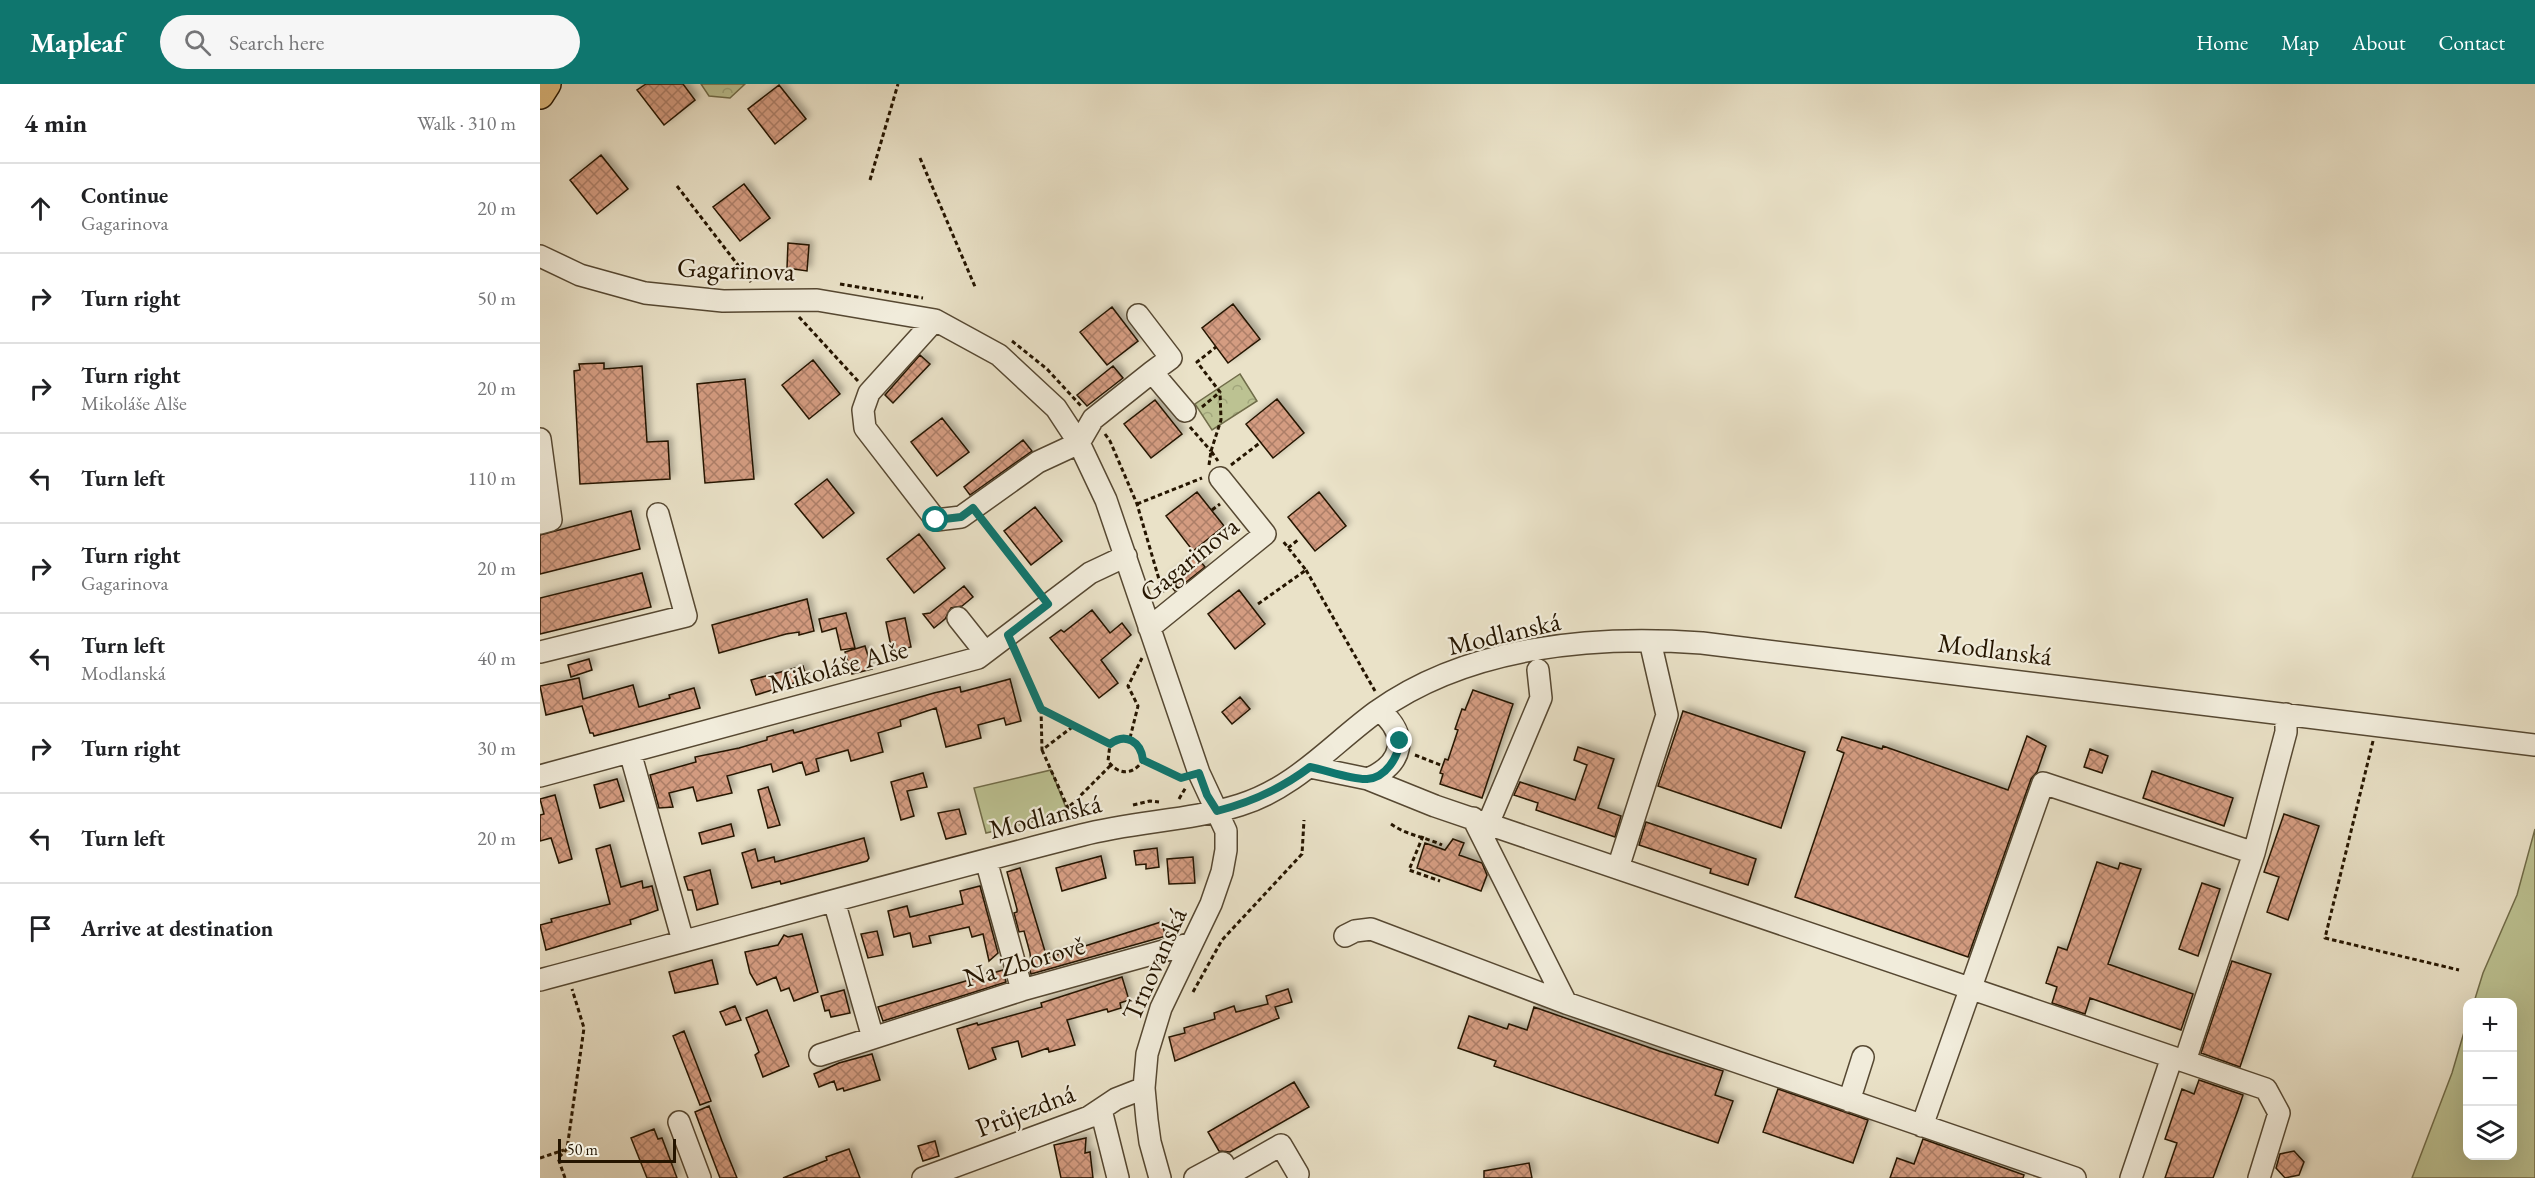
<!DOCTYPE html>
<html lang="en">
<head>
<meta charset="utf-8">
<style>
  :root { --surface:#fff; --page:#f6f6f6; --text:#202124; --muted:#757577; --line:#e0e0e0; --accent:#0f766e }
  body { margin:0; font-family:"EB Garamond",serif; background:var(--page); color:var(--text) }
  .controls { position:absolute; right:18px; bottom:18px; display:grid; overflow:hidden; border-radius:12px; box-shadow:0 6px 24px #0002 }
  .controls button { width:54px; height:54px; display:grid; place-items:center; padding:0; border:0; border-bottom:2px solid var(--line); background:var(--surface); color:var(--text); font:30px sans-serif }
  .scale { position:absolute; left:18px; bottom:15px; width:118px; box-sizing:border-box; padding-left:6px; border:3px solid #251500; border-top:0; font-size:16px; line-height:21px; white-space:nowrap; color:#251500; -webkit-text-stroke:4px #f1ecdb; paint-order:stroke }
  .stop { position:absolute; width:18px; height:18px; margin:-14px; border:4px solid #0f766e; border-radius:50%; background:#fff }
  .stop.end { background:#0f766e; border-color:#fff; box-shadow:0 2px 6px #0008 }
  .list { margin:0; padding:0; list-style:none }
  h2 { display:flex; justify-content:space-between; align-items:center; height:78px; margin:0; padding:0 24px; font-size:26px }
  h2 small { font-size:20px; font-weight:400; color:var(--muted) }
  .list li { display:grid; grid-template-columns:39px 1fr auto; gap:18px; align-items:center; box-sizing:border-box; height:90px; padding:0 24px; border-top:2px solid var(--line) }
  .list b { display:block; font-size:22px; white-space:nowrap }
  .list p { margin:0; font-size:20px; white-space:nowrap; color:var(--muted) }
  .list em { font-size:20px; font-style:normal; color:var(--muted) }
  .icon { flex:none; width:33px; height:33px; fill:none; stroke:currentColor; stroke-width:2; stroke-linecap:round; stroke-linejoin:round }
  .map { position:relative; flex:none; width:1995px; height:1094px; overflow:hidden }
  header { display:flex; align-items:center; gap:36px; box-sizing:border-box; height:84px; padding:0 30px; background:var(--accent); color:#fff }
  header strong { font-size:28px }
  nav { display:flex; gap:33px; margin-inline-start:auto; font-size:21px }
  .search { width:420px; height:54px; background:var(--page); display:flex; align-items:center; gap:15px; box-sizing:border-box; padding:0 21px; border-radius:33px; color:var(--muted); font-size:22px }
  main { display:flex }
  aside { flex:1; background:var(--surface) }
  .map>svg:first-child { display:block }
</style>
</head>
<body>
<header>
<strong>Mapleaf</strong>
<div class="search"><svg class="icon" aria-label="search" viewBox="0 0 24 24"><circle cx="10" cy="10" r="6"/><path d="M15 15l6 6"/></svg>Search here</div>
<nav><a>Home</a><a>Map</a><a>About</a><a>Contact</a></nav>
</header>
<main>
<aside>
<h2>4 min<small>Walk · 310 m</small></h2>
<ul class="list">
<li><svg class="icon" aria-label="ahead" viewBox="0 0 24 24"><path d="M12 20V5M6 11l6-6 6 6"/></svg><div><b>Continue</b><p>Gagarinova</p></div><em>20 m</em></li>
<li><svg class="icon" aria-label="right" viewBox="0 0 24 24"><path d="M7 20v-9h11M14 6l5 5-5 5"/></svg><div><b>Turn right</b></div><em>50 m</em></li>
<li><svg class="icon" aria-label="right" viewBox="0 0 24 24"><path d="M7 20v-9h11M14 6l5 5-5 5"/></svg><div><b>Turn right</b><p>Mikoláše Alše</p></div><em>20 m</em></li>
<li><svg class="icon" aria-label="left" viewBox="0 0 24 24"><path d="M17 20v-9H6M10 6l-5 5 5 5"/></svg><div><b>Turn left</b></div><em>110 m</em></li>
<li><svg class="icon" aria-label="right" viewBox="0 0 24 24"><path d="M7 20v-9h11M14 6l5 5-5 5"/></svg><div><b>Turn right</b><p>Gagarinova</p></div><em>20 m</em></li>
<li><svg class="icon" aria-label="left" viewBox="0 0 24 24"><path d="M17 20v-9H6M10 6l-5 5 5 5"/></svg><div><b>Turn left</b><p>Modlanská</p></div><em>40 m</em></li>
<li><svg class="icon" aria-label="right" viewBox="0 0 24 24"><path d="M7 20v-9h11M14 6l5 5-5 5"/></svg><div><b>Turn right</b></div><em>30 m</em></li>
<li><svg class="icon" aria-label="left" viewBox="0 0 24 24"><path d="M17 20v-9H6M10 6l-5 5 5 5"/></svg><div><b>Turn left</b></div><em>20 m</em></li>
<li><svg class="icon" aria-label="arrive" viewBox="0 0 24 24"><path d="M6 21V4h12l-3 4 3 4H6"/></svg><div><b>Arrive at destination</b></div></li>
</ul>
</aside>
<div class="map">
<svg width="1995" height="1094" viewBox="0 0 1995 1094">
  <defs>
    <pattern id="forest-crowns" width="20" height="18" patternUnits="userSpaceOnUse" patternTransform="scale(1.5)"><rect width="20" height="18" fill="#bcc292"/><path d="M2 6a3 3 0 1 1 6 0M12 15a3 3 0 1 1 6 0" fill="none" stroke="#a1a67c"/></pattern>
    <pattern id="building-cross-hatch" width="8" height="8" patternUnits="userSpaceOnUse" patternTransform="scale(1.5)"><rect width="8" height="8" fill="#d49c81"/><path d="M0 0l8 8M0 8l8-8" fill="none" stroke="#ac7e67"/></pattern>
    <filter id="shadow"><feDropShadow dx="4" dy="-4" stdDeviation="3" flood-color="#0004"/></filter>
  </defs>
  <rect width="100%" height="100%" fill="#eae2c8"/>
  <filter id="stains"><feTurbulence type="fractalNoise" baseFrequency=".00333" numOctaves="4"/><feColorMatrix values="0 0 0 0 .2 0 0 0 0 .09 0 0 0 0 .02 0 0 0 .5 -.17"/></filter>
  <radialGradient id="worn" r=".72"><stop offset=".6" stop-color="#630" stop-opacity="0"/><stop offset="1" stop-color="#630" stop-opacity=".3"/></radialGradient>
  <path fill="#bcc292" stroke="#706c49" stroke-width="1.5" d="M511,686L528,729L446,749L434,704Z
    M1995,745V1094H1872L1912,989L1927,938L1928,1072H1972V918H1934L1943,889L1977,811Z"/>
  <path fill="url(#forest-crowns)" stroke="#706c49" stroke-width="1.5" d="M161,0H205L190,14L169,12Z
    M700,290L717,317L672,346L655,320Z"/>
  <path fill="url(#building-cross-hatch)" stroke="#251500" stroke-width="1.5" filter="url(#shadow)" d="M106,0H143L155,16L124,41L97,6Z
    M239,1L266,35L235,60L208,25Z
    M61,71L88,105L57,130L30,96Z
    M204,100L230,134L200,157L173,123Z
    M248,159L269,161L267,187L247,184Z
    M693,220L720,255L688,279L662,244Z
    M572,223L598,257L567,281L540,248Z
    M380,271L390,280L353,319L345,311Z
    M273,276L300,310L269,335L242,301Z
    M64,279V285L102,282L107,358L128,357L130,395L40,400L34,287L40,286L39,280Z
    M573,282L583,294L547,322L537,311Z
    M205,295L214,395L165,399L157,300Z
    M737,315L764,349L733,374L706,340Z
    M615,316L642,350L611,374L584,340Z
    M402,334L429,368L397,392L371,358Z
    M483,356L492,367L430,411L424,403Z
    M287,395L314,429L283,454L255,420Z
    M657,408L684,442L653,467L626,432Z
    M779,408L806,442L775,467L748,433Z
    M495,423L522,457L491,481L464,447Z
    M91,427L100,465L0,490V451Z
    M379,450L405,484L374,509L347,475Z
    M655,471L665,483L635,507L626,496Z
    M102,489L111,523L0,550V514Z
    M424,502L433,513L422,522L411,524L405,535L394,544L383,530L390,529Z
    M699,506L725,540L695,565L668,530Z
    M267,515L274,547L259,551V548L246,550L179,569L172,541Z
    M552,526L570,549L582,539L591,551L561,576L578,599L559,614L510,554L521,546L524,548Z
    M306,529L315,564L301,566L296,544L282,548L279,535Z
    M365,534L371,563L352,567L346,538Z
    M325,562L332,585L312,590L305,568Z
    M49,575L52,586L31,593L28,581Z
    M263,582L267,595L216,611L211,596Z
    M39,594L43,615L93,601L99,623L130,614L129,611L154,604L160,624L54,652L53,649H50L42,622L6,631L0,602Z
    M470,595L481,637L466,641L464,634L438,641L441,654L406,663L396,624L360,636L361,642L338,649L343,668L311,677L308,666L276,675L279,687L266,691L262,678L233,688L231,680L187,692L192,709L157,717L153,703L129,709L133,723L119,724L110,691L156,678L155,673L199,664L227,656V653L253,646L254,649L394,609L420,603L421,608Z
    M933,606L973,620L942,714L900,700L903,690L900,689L905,675L908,676L918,646L915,645L922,625L925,626Z
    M700,613L710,625L692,640L682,628Z
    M1143,627L1265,668L1241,744L1118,702Z
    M1487,652L1506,662L1497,688L1491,695L1428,873L1255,813L1304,669L1297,666L1302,653L1342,665L1343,662L1468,706Z
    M1038,663L1074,675L1058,724L1081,732L1075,753L996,726L998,719L974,711L980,698L1035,716L1047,681L1034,676Z
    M1550,665L1568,672L1562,689L1544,683Z
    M1612,687L1693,714L1684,742L1603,714Z
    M383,689L387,703L367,707L374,732L361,736L351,698Z
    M77,695L84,717L60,724L54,701Z
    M228,703L240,741L228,744L218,706Z
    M15,711L32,775L19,779L11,754L0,757V731L4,730L0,715Z
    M419,725L426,750L406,755L398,729Z
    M1744,730L1779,742L1748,836L1727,828L1739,793L1724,788Z
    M1106,738L1216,775L1208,801L1170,789L1171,785L1099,761Z
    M191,740L194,752L162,760L159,749Z
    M324,754L329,774L327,777L241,800L240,797L212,804L202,769L215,765L218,777L234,773L235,778Z
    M913,755L924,759L919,771L942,779L947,791L941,807L877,784L885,759L905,766Z
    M70,761L81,803L102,797L103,804L112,802L118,826L90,836L91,840L6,866L0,841L12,838L11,835L70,820L56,765Z
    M617,764L619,783L606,785V780L596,781L594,767Z
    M561,772L566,794L522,807L516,784Z
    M653,773L655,799L629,800L627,775Z
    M1557,778L1578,785L1580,779L1601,785L1568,880L1653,910L1641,946L1550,914L1545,930L1512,919L1517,903L1506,899L1518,863L1527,866Z
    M480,784L507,874L621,838L626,852L491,890L488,880L491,879L490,869L484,847L479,848L474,829L477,828V825L467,788Z
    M170,786L178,820L157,826L152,806H148L144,793Z
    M1662,799L1680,805L1658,872L1639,865Z
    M440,802L458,869L449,877L443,850L432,853L429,843L389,852L391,859L373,863L370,849L354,853L348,827L367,822L370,833L423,820L420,807Z
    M337,847L343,871L328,874L321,850Z
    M262,850L278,908L254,917L249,904L241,907L236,893L217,901L210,889L205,868L238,861L244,851L248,853Z
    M172,876L178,900L135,909L129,888Z
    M1692,877L1731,890L1700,983L1661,969Z
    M463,886L466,898L343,937L338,923Z
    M582,893L589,916L580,919L581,924L568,928L567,925L527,936L535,961L509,968L508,964L482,973L478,957L452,964L456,975L429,985L417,945L437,939L438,941L502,923L501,919Z
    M748,905L752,918L735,923L739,934L635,977L629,953L645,949L644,944L675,935L674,929L694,922L696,928L728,920L726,912Z
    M304,906L310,929L291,933L289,926L285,927L281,912Z
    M195,922L201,936L186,941L180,928Z
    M994,923L1119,967L1183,987L1175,1011L1193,1017L1178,1059L954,982L956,977L918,964L929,932L967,945L969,940L987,946Z
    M227,926L249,982L223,993L215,971L219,968L206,934Z
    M144,947L171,1017L160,1021L133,952Z
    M332,970L340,996L304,1007L303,1004L297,1006L294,997L279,1003L274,990L299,979Z
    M1659,996L1703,1011L1698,1026L1673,1094H1625L1637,1059L1625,1055L1642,1005L1654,1010Z
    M754,998L769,1023L690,1068L679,1067L668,1048Z
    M1238,1005L1328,1036L1313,1079L1223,1048Z
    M169,1022L182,1057L197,1094H180L164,1052L155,1028Z
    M114,1045L118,1055L122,1054L137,1094H107L91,1054Z
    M546,1054L545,1069L550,1068L553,1094H521L514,1061Z
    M1383,1055L1484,1091L1483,1094H1350L1357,1074L1374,1080Z
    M395,1057L399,1072L383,1077L378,1062Z
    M309,1065L320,1094H243L287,1076L286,1073Z
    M1754,1067L1764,1078L1759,1091L1745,1094L1736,1084L1740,1070Z
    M989,1079L992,1094H944V1087Z"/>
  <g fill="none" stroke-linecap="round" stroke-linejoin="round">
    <defs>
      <path id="minor" d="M0,172L40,191L105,209L183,217L277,216L395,236L459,271L516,324L539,359L566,416L659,689L686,747V766L682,788L671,820L621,924L607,970L604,1004L607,1036L610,1058L620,1094
        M598,231L631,274L612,288
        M395,236L329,309L323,326L325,344L396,436L421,433L498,378L539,359L553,335L612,288L645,327
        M0,355L11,436L0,439
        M418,534L445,568
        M609,544L725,450L680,394
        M0,568L146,532L118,430
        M90,668L143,857
        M770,683L828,695L895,722L1726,1005L1739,1029L1719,1094
        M0,692L438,574L550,489L586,472
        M828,695C863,680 870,651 839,626
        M933,734L1026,919
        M948,740L1001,614L998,586
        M1714,769L1746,648V630
        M446,776L482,906
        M1078,784L1127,631L1110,557
        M294,817L333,954
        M805,852L815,847L831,845L1026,919L1535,1094
        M0,896C181,848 361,797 542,751C594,737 649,737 700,721C755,704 791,661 836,628C928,562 1053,551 1162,559L1995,661
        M280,971L482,906L652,859
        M1309,1017L1323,973
        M561,1026L578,1094
        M139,1038L160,1094
        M1382,1042L1503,699L1714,769L1645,977
        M383,1094L549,1033L576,1015L604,1004
        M655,1094L683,1079
        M683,1094L741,1061L758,1090
        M1591,1094L1632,973"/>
      <path id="major" d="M0,11L7,0"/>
    </defs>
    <use href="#minor" stroke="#564832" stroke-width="24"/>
    <use href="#major" stroke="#251500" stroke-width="30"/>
    <path stroke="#251500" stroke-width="3" stroke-dasharray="4.5 3" stroke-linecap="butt" d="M380,74L436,205
      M330,96L358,0
      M137,102L211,198
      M300,200L383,214
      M259,233L318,297
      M472,257L507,285L541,322
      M662,323L680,308L657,278L676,263
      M650,343L671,367
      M565,350L570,357L597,420L623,509
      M671,367L681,336L680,308
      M669,381L671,367L678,377
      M691,381L721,358
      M597,420L662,394
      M672,426L680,420
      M444,437L498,507
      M748,464L759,455
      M766,486L835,607
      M718,520L766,486L742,456
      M475,566L501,625L570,660C586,648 602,658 603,676C593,692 578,691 568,677L570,660
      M501,625L502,666L535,641
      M590,654L598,622L588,602L602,574
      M1833,657L1785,854L1919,886
      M502,666L528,724
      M875,671L903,682
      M603,676L642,694
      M639,715L646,703
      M593,721L610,717L619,718
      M529,736L528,724L571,681
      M851,740C866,751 885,753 902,761
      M883,752L869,786L900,797
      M653,908L682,856L762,770L764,736
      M0,1074L24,1066
      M25,1094L18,1074L27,1065L44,944L32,905"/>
    <use href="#minor" stroke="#f1ecdb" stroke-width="21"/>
    <use href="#major" stroke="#e5c184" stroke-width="27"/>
  </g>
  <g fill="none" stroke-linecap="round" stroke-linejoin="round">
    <path stroke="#0f766e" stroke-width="8" d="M396,436L421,433L433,424L508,520L468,551L501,625L570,660C586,648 601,658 603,676L641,694L659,689L667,711L677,727C712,718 741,705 770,683C786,686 812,696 827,695C846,694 858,673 860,657"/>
  </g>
  <g text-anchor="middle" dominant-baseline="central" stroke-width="4.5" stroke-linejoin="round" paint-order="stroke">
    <g font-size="27" fill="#251500" stroke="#f1ecdb">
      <text transform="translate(196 185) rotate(2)">Gagarinova</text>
      <text transform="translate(649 475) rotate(-39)">Gagarinova</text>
      <text transform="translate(964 549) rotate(-13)">Modlanská</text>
      <text transform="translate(1455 565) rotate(7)">Modlanská</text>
      <text transform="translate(298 582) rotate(-15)">Mikoláše Alše</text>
      <text transform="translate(505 732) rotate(-14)">Modlanská</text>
      <text transform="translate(484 877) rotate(-16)">Na Zborově</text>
      <text transform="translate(614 880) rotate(-66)">Trnovanská</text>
      <text transform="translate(485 1026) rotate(-21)">Průjezdná</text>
    </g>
  </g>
  <rect width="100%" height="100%" filter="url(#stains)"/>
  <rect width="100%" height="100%" fill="url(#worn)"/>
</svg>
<div class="controls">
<button>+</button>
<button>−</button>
<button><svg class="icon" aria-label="layers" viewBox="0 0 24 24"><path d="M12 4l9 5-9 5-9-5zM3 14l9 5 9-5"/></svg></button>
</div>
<div class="scale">50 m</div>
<div class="stop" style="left:396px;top:436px"></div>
<div class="stop end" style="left:860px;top:657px"></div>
</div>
</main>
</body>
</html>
